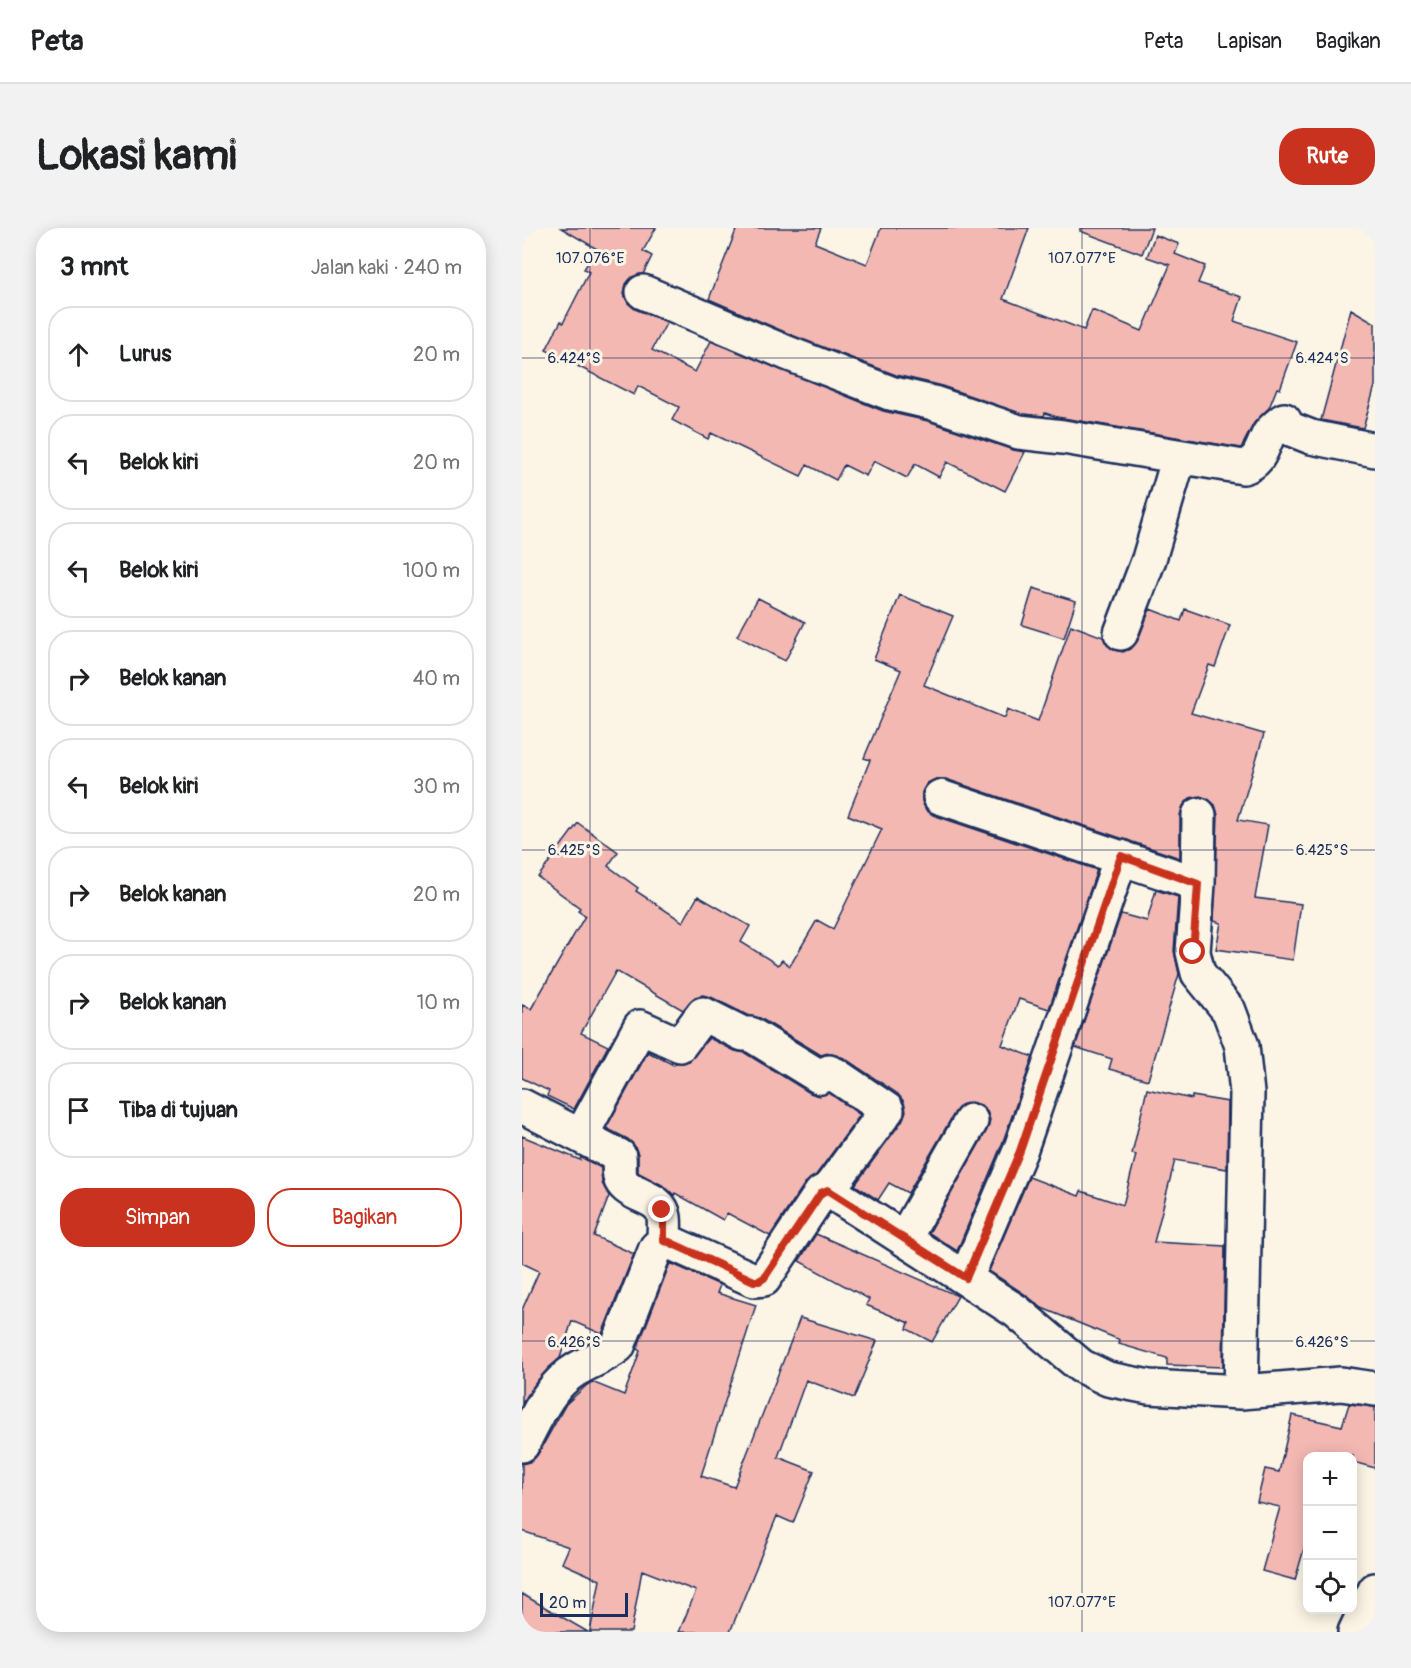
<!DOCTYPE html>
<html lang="id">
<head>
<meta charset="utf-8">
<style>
  :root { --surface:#fff; --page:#f2f2f2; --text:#202124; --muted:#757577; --line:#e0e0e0; --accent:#c8321e }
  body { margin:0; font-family:Pangolin,sans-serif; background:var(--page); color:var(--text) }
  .controls { position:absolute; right:18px; bottom:18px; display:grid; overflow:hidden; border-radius:12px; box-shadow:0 3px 15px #0003 }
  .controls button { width:54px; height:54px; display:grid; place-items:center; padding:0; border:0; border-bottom:2px solid var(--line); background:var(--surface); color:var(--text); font:30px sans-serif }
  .scale { position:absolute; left:18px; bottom:15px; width:88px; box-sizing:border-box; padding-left:6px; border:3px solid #1b2f5e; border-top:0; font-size:16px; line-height:21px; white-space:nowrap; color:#1b2f5e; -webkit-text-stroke:4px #fcf5e5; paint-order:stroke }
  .stop { position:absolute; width:18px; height:18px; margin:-14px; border:4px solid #c8321e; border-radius:50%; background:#fff }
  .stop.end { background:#c8321e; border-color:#fff; box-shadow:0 2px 6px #0008 }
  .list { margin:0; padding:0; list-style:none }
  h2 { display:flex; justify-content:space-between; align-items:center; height:78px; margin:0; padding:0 24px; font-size:26px }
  h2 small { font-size:20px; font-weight:400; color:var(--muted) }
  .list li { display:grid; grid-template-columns:39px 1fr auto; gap:18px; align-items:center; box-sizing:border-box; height:96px; margin:0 12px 12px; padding:0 12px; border:2px solid var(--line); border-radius:24px }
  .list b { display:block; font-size:22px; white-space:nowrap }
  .list em { font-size:20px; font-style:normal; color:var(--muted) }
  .actions { display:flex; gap:12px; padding:18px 24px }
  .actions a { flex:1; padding:14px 0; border:2px solid var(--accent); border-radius:24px; text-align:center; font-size:21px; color:var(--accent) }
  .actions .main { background:var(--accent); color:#fff }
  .icon { flex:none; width:33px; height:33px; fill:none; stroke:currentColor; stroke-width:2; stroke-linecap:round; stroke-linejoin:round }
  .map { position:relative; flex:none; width:853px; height:1404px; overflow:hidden; border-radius:24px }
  header { display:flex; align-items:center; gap:36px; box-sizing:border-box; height:84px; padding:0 30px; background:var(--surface); border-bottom:2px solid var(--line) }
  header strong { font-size:28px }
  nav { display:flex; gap:33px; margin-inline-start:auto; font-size:21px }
  .intro { display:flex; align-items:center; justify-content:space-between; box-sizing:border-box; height:144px; padding:0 36px }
  h1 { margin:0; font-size:42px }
  .button { padding:15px 27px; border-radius:24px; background:var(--accent); color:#fff; font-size:21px; font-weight:700 }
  main { display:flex; gap:36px; padding:0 36px }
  aside { flex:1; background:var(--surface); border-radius:24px; box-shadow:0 3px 15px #0003 }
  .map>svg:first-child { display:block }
</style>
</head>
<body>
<header>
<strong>Peta</strong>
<nav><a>Peta</a><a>Lapisan</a><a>Bagikan</a></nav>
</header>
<div class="intro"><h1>Lokasi kami</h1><a class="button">Rute</a></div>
<main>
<aside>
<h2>3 mnt<small>Jalan kaki · 240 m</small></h2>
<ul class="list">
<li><svg class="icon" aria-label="ahead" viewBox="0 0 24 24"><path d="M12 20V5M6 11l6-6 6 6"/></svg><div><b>Lurus</b></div><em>20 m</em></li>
<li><svg class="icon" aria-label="left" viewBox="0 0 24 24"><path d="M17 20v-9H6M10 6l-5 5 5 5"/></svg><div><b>Belok kiri</b></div><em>20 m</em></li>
<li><svg class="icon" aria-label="left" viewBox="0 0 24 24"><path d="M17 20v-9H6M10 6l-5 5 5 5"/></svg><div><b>Belok kiri</b></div><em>100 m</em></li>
<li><svg class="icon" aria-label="right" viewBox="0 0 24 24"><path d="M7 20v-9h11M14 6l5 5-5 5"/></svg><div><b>Belok kanan</b></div><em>40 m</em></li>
<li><svg class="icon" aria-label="left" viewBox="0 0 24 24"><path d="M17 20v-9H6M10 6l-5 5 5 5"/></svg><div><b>Belok kiri</b></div><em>30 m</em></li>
<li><svg class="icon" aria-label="right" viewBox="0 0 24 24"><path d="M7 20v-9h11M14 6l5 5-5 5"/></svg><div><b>Belok kanan</b></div><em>20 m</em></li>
<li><svg class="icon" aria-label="right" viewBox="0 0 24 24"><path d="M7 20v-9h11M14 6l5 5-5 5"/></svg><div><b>Belok kanan</b></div><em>10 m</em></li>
<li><svg class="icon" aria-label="arrive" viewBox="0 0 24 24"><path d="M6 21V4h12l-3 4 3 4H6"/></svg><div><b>Tiba di tujuan</b></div></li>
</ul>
<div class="actions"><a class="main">Simpan</a><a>Bagikan</a></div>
</aside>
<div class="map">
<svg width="853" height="1404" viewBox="0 0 853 1404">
  <rect width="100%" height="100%" fill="#fcf5e5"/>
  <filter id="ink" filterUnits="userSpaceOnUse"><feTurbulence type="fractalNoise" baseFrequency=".0167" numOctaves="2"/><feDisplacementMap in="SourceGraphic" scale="12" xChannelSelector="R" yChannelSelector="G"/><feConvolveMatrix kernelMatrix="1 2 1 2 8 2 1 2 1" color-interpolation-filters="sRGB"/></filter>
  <g filter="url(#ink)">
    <path fill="#f4b8b3" stroke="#1b2f5e" stroke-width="1.5" d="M39,0H134L121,23L130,28L121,46L110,49L104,56L102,66L106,75L113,81L145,94L130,122L173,144L189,113L361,183L406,193L491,222L503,224L483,263L425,234L417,249L393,236L385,250L352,233L344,248L322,237L314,252L285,237L279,248L189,205L186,211L150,192L157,179L116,158L112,167L24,122L39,93L41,95L67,44L62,41L75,21Z
      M215,0H299L293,15L345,36L359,0H507L481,71L562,102L570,82L620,103L648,37L625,29L633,7L657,16L653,26L683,38L676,55L720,69L712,93L775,114L758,161L755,160L747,180L732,195L719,220L535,189L523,185L522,188L501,186L417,157L374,147L272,108L187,71Z
      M558,0H630L620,26L558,3Z
      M829,81L853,95V158L841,200L799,192Z
      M511,360L554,373L542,410L500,397Z
      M378,367L431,388L402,457L483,490L486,481L516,493L549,397L581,409L585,417L592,422L601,424L610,420L616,412L628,381L659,393L663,381L708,397L693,439L687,437L669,485L742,506L716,592L746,597L733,670L779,676L771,732L694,721L699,695L692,693L696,587L693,577L686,571L678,568L668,570L661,578L658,587V630L424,551H414L405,555L400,564V573L404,582L411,587L575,642L527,781L497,771L480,817L511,829L480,916L435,1023L407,1005L465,902L468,892L465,883L459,877L449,874L439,877L433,884L386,965L367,955L356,972L333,957L380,893L384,883L382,874L376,866L322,830L306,825L299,827L238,790L225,787L189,769L181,767L173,769L161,782L94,743L59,805L86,818L52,881L25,868L27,863L0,850V777L9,781L63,688L56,683L58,680L16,649L56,595L96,624L86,638L116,660L114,663L161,694L176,668L228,698L219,714L256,737L260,732L268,738L295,692L311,701L360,601L326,587L348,532L342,530L379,442L352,431Z
      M236,370L283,394L263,433L215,408Z
      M634,662L656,669L652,723L657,746L626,852L587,841L590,831L553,819L599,686L625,693Z
      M187,810L213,823L223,825L288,865L297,868L307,865L338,887L294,947L283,955L248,1008L205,985L201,992L153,965L152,967L140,957L119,946L116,944V926L112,917L106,911L84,900L126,824L152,837L154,835L167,833Z
      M625,861L670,871V868L706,874L705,941L653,932L632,1014L703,1018L701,1139L645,1137V1130L597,1116L598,1112L520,1080L504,1067L467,1043L507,949L557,968L559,963L601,977L614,927L610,926Z
      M0,908L58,932L59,929L79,940L80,955L87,968L72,1008L112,1026L80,1106L50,1093L38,1130L15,1153L0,1176V1082L17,1043L0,1035Z
      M294,1006L436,1068L410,1114L385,1101L387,1095L344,1077L347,1071L277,1033Z
      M148,1035L198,1057L195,1065L234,1077L179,1248L212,1259L278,1090L355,1113L332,1170L284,1152L256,1229L292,1243L271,1295L255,1288L208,1404H157L174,1363L120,1342L109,1404H68L78,1352L40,1335L47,1319L0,1303V1236L10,1233L16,1226L44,1176L65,1157L70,1154L102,1167L118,1123L115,1121Z
      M827,1176L853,1179V1240L831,1234V1228H786V1307L773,1352L740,1343L758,1279L735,1274L743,1241L757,1244L770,1187L820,1198Z
      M0,1366L66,1404H0Z"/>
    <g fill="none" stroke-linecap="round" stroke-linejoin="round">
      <defs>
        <path id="minor" d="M121,64L265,125L368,165L411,175L497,204L541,209L721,239C739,234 739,220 747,206C751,200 757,196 762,192L766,200L789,209L853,222
          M599,405L627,331L657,229
          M418,569L676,656
          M677,587L676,656L671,724L676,745L707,783L720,818L725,865L719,1164
          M0,878L97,928C98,936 96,945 99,952C108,970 139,967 142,989C143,996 142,1005 142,1013
          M59,908L118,799L158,817L181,786L221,806H228L298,849L307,844L312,846L365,882L306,962
          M382,1011L449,893
          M444,1050L498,923L599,629
          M0,1217C14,1190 27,1157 55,1141C68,1133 84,1128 96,1118L134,1020L142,1013L147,1014L232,1052L242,1051L299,965L306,962L494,1083L559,1138L586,1151L627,1159L719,1164L819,1156L853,1161
          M833,1404L853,1362"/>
      </defs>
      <use href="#minor" stroke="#1b2f5e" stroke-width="38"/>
      <use href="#minor" stroke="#fcf5e5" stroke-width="33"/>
    </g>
  </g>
  <g fill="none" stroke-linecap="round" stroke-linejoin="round" filter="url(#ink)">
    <path stroke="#c8321e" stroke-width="8" d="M140,982L142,988V1013L147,1014L232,1053H237L242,1050L299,965L306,962L444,1050L498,923L599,628L676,656L671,724"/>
  </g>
  <path fill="none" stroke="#1b2f5e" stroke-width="1.5" stroke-opacity="0.45" d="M68,0V1404M560,0V1404M0,130H853M0,622H853M0,1113H853"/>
  <g font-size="15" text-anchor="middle" fill="#1b2f5e" stroke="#fcf5e5" stroke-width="6" stroke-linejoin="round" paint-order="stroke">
    <text x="68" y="35">107.076°E</text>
    <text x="560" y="35">107.077°E</text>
    <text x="52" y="135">6.424°S</text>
    <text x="800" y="135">6.424°S</text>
    <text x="52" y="627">6.425°S</text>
    <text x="800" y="627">6.425°S</text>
    <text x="52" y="1119">6.426°S</text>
    <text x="800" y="1119">6.426°S</text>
    <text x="560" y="1379">107.077°E</text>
  </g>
</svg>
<div class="controls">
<button>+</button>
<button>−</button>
<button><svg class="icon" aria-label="locate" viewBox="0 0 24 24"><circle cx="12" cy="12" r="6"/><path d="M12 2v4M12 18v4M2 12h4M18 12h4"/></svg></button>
</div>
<div class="scale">20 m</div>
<div class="stop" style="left:671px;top:724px"></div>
<div class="stop end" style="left:140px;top:982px"></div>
</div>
</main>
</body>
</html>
